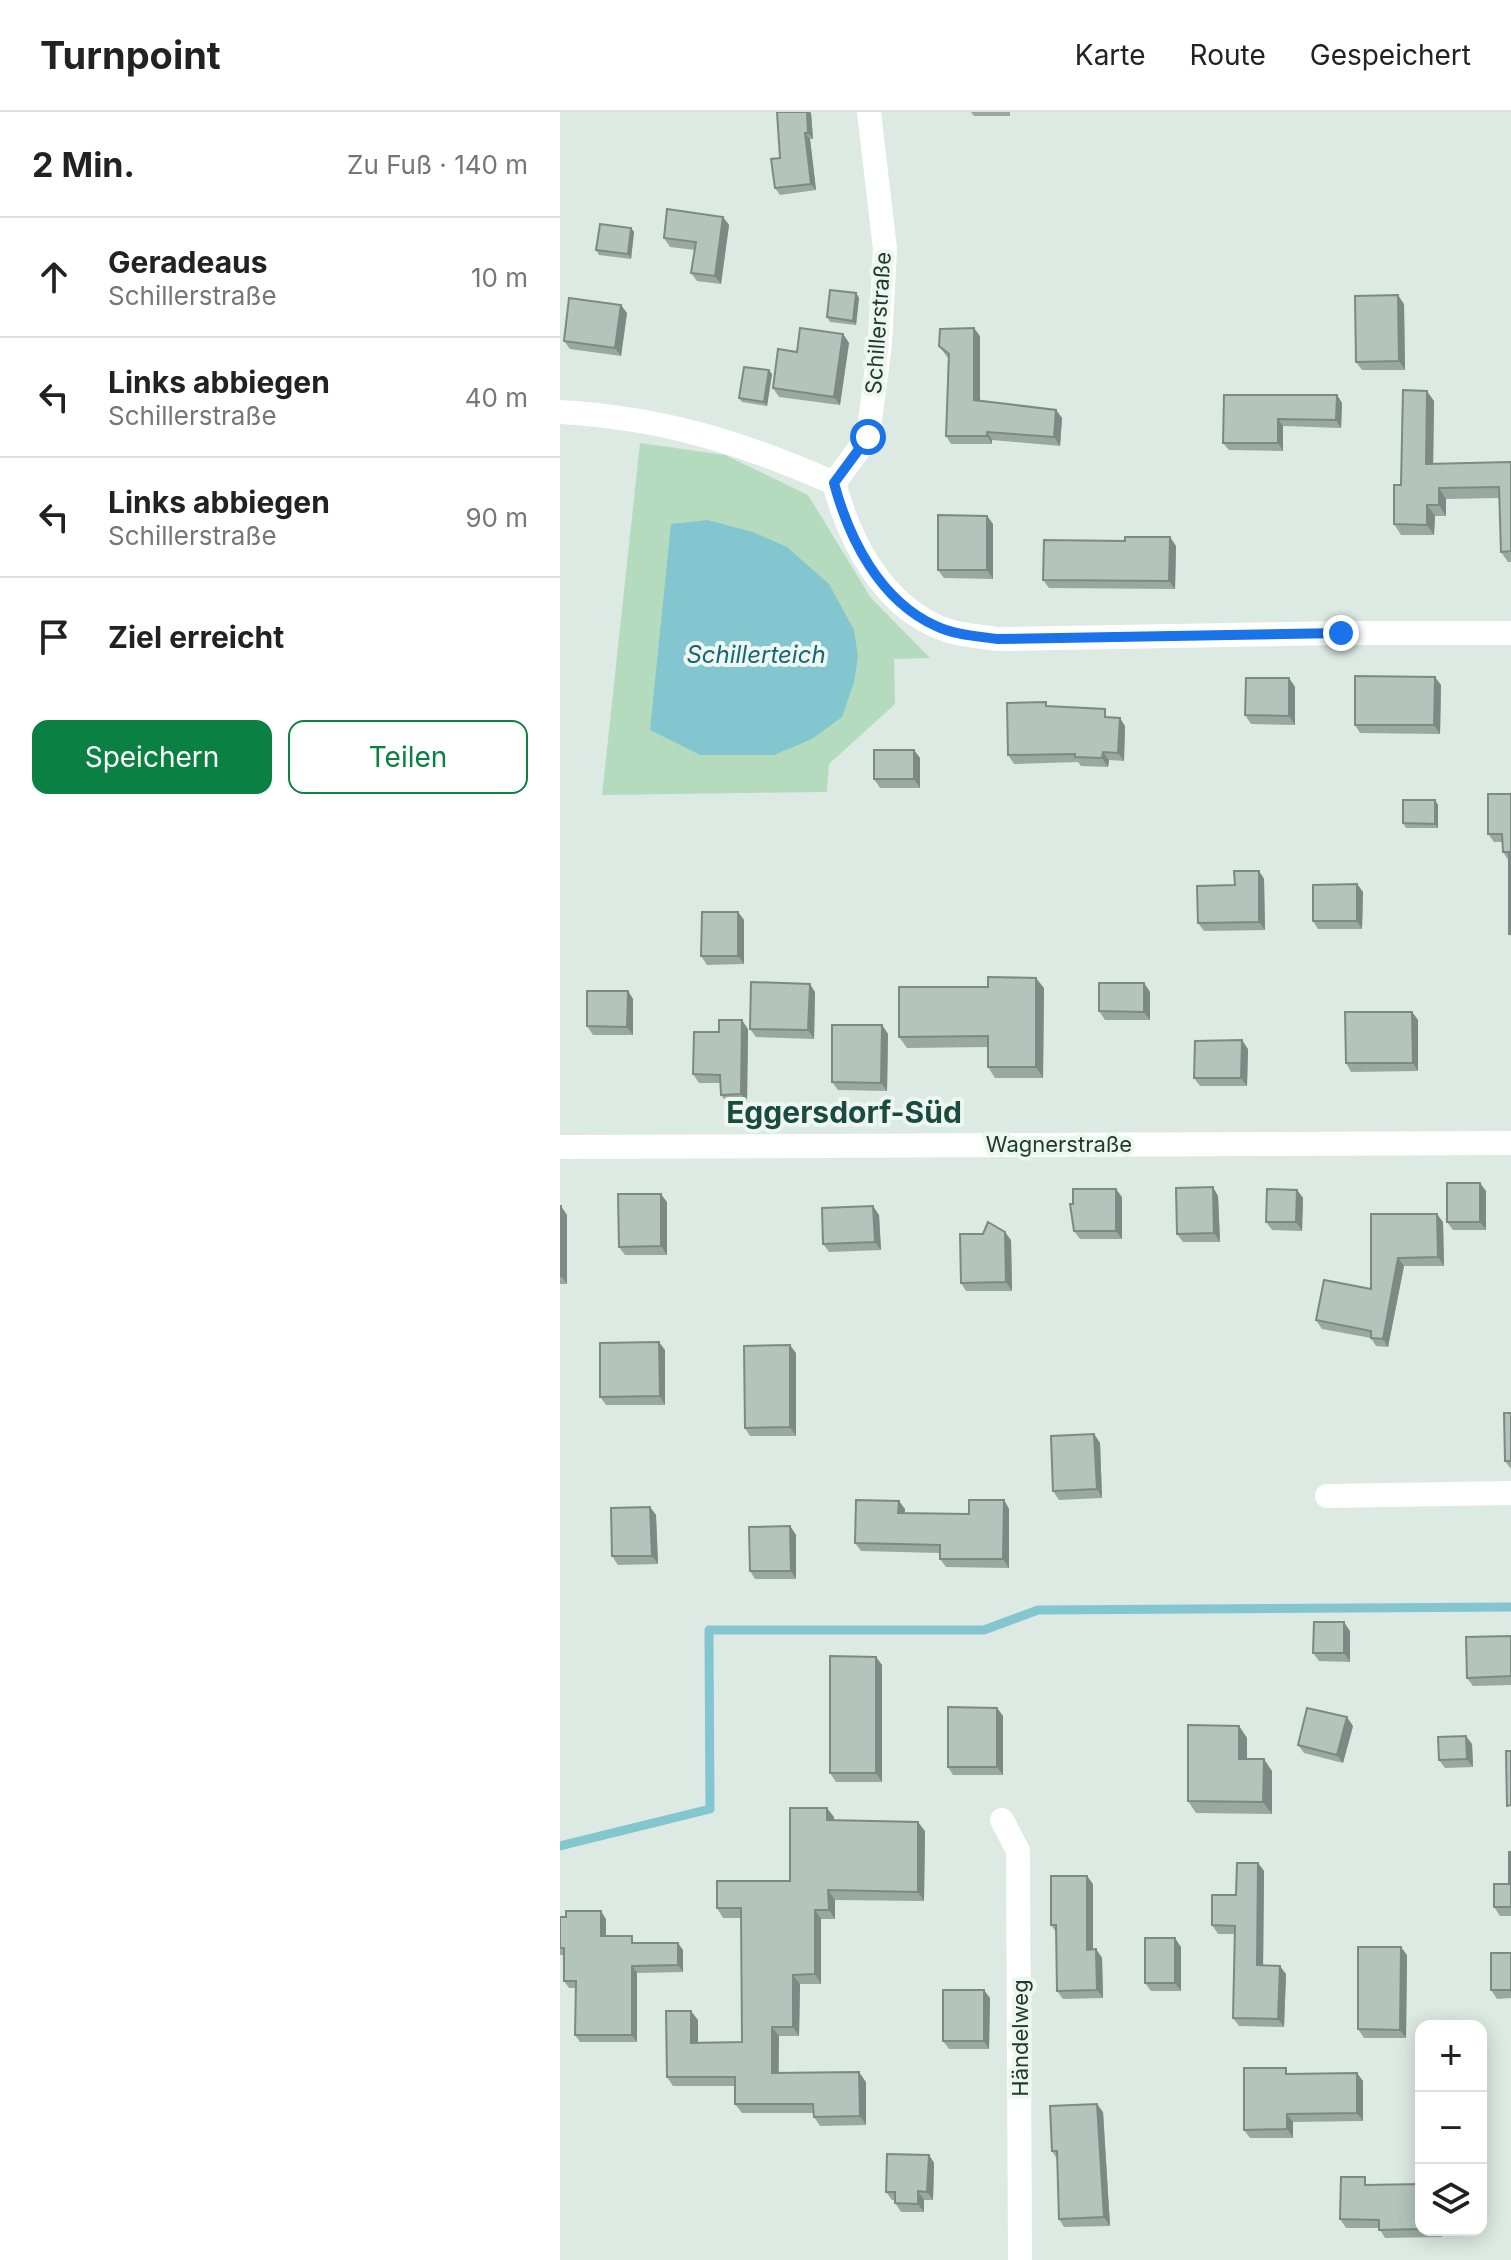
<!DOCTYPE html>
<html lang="de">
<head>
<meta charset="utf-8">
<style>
  :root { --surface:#fff; --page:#f6f6f6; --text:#222; --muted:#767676; --line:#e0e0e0; --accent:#0b8043 }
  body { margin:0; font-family:Inter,sans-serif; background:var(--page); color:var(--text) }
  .controls { position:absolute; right:24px; bottom:24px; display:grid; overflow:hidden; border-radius:16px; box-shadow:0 4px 20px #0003 }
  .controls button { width:72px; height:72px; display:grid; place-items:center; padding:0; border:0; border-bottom:2px solid var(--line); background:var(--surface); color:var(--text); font:40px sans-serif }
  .stop { position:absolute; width:24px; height:24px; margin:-18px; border:6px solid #1a73e8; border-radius:50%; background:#fff }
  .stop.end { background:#1a73e8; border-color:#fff; box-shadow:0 2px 8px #0008 }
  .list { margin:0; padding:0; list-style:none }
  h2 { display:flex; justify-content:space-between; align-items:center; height:104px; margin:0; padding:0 32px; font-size:34px }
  h2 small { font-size:26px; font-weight:400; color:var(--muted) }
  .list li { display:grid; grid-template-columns:52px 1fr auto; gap:24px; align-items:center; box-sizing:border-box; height:120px; padding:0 32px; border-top:2px solid var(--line) }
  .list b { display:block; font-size:30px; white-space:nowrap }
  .list p { margin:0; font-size:26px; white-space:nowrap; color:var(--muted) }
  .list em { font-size:26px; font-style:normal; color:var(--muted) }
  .actions { display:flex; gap:16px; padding:24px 32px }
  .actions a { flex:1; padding:18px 0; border:2px solid var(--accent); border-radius:16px; text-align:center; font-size:28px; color:var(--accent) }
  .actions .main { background:var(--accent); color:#fff }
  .icon { flex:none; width:44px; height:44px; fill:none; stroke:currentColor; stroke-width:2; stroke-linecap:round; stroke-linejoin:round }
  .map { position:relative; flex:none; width:951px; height:2148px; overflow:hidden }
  header { display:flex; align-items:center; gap:48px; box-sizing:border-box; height:112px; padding:0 40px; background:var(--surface); border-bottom:2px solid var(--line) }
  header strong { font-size:38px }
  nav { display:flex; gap:44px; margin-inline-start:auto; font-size:28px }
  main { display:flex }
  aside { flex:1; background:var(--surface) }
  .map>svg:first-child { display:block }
</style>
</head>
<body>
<header>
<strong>Turnpoint</strong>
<nav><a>Karte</a><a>Route</a><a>Gespeichert</a></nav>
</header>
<main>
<aside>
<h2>2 Min.<small>Zu Fuß · 140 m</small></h2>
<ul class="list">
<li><svg class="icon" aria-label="ahead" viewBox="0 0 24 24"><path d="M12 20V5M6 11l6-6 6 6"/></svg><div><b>Geradeaus</b><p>Schillerstraße</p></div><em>10 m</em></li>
<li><svg class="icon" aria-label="left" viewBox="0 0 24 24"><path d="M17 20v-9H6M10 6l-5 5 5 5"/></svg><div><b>Links abbiegen</b><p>Schillerstraße</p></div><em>40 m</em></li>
<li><svg class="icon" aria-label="left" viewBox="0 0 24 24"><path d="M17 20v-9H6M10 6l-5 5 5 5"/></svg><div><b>Links abbiegen</b><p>Schillerstraße</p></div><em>90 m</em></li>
<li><svg class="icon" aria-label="arrive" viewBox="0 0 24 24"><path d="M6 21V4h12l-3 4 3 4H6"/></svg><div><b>Ziel erreicht</b></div></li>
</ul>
<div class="actions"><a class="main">Speichern</a><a>Teilen</a></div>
</aside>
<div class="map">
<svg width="951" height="2148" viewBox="0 0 951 2148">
  <rect width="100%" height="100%" fill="#dde9e3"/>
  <path fill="#b5dbbe" d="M80,331L165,343L248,383L311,486L370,546L334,547L335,592L269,652L267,680L42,683Z"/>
  <path fill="#83c6d0" d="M147,408L193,420L227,435L269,472L294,518L298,545L294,570L282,605L252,627L214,643H140L90,618L111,412Z"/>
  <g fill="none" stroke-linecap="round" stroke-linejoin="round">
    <path stroke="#83c6d0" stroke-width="9" d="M0,1734L150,1697L149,1518H424L478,1498L951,1495"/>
    <path stroke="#fff" stroke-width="24" d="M0,300C102,306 181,330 274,371
      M274,371C289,427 320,489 376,514C395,523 417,524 437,527L781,521H951
      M274,371L308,325L320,232L325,137L309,0
      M0,1035L951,1031
      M767,1384L951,1381
      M442,1708L458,1739L460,2148"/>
  </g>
  <path fill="#99a9a2" d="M217,0H250L251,1L253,27H250L256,78L220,83L215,76L220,46Z
    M411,0H450V4H414Z
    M163,105L169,113L161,172L137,169L131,161L135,138L110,135L104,126Z
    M71,116L74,120L71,147L39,143L36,138Z
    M296,181L299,186L296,213L270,210L267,205Z
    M844,192L845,258H802L796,250Z
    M67,201L61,244L10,237L4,229Z
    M283,222L289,231L280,293L219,285L213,276L237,240Z
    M420,224V289L496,298L502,306L500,334L432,328V332H391L386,324L388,246L379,234Z
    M212,262L207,294L182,290L179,286Z
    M664,283H777L782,291L781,316L723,314V339L669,338L663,331Z
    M874,289L873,352L951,350V450H948L941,440L940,386L886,387V404H875L874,423H841L834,412L841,373Z
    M427,404L433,412V467L384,466L378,458Z
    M616,434L615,477L489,476L483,468Z
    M729,566L735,575V613L691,612L685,603Z
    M881,573L880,622L800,621L795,613Z
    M489,595L551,606L565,614L564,649L549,648L548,655L521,654L518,650L454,652L448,643Z
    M354,638L360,646V676H320L314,667Z
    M951,682V824L949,822V749L943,740V730H934L928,722Z
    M875,688L878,693V716H846L843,711Z
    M699,759L704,767L705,818L644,819L638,811L675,773Z
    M797,772L803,780L802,817H758L753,809Z
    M178,800L184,808V852L147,853L141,844Z
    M584,871L590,880V908H545L539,899Z
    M484,876L483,966H435L428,955V935L347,936L339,925Z
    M68,879L73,887V923H33L27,914Z
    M255,880L254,927L196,925L190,917Z
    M852,900L858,908V959L791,960L786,951Z
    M322,913L328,922L327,979L278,978L272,970Z
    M188,917L187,991H167L161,983L160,971H139L133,962L159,920Z
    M688,937L687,974H640L634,966Z
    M737,1078L743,1086L742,1119L712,1118L706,1110Z
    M926,1079V1118H893L887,1110Z
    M658,1084L660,1130H623L617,1122Z
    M562,1085V1127H520L514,1119Z
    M107,1090V1143H65L59,1135Z
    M0,1094L7,1103V1172H0Z
    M811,1102L883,1110L884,1154H844L828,1235L816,1234L811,1226L762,1217L756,1208L811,1177Z
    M319,1103L321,1138L269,1140L263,1132Z
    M423,1122L451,1128L452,1179H406L401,1171Z
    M105,1238V1293H46L40,1285Z
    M236,1241V1324H190L185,1316Z
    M951,1301V1357L945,1349Z
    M534,1322L540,1331L542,1386L499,1388L493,1379Z
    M444,1388L449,1397V1456L386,1455L380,1447V1441L301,1439L295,1431L345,1397V1401L409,1402Z
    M90,1395L96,1403L98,1452L58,1453L52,1444Z
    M230,1414L236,1423V1467H195L190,1459Z
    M790,1519V1550L759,1549L753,1541Z
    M951,1524V1573L913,1574L907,1566Z
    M316,1545L322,1553V1670H276L270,1661Z
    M437,1596L443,1604V1663H393L388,1655Z
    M679,1614L687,1626V1647L712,1659V1702L636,1701L628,1689Z
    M793,1614L783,1651L744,1641L738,1633Z
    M912,1632L913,1655L885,1656L879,1648Z
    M274,1705V1708L365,1719L364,1789L275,1788V1807H261V1872H240L239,1924H219V1961L306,1970V2013L260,2014L254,2005V2001H182L175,1992V1974H113L107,1965L138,1908V1931L182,1930L181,1806H163L157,1796L230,1769Z
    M951,1740V1804H940L934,1795L949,1772Z
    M698,1751L704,1759L703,1854L726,1862L724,1915L679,1914L673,1906L675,1822H658L652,1813L676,1783Z
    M533,1772V1838L536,1837L542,1846L543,1886L503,1887L497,1879L496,1820L491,1813Z
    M0,1805L46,1807V1824L77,1831L123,1838V1860L77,1861V1930H20L15,1923L16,1876H9L4,1869V1843H0Z
    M621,1835V1879H591L585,1871Z
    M951,1841V1886L937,1887L931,1878Z
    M847,1843L846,1926H804L798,1917Z
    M430,1886L429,1937H389L383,1929Z
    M731,1962L803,1969V2009L733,2010V2026H690L684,2018Z
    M543,2000L550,2114L504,2115L499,2107L497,2047L492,2039Z
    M369,2043L374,2051L373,2088H364V2100H341L335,2091V2088H332L326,2080Z
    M861,2072V2118H882V2125L825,2126L819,2116H786L780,2107L810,2073Z"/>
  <path fill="#7d8984" d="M247,0H250L251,1L253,27L248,21Z
    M245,21L250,27L256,78L251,72Z
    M163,105L169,113L161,172L155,164Z
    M71,116L74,120L71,147L68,142Z
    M296,181L299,186L296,213L293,209Z
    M838,183L844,192L845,258L839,249Z
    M61,193L67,201L61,244L55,236Z
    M414,216L420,224V297L414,288Z
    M283,222L289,231L280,293L274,285Z
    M209,258L212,262L207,294L204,290Z
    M867,279L874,289L873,362L866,352Z
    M777,283L782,291L781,316L776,308Z
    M496,298L502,306L500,334L494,325Z
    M718,307L723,314V339L718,331Z
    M427,320L432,328V332L427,324Z
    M879,376L886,387V404L879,393Z
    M867,393L875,404L874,423L867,413Z
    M427,404L433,412V467L427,458Z
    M610,425L616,434L615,477L609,469Z
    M875,565L881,573L880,622L874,613Z
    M729,566L735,575V613L729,604Z
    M560,606L565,614L564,649L558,641Z
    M354,638L360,646V676L354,667Z
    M543,640L549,648L548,655L542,646Z
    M875,688L878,693V716L875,712Z
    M699,759L704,767L705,818L699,810Z
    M797,772L803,780L802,817L797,809Z
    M178,800L184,808V852L178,844Z
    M476,866L484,876L483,966L476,955Z
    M584,871L590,880V908L584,900Z
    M250,872L255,880L254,927L248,918Z
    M68,879L73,887V923L67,915Z
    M852,900L858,908V959L853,951Z
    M182,908L188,917L187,991L181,982Z
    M322,913L328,922L327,979L321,971Z
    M682,928L688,937L687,974L681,966Z
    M920,1071L926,1079V1118L920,1110Z
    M653,1075L658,1084L660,1130L654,1121Z
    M556,1077L562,1085V1127L556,1119Z
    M737,1078L743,1086L742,1119L736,1110Z
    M101,1082L107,1090V1143L101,1134Z
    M1,1094L7,1103V1172L1,1164Z
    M313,1094L319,1103L321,1138L315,1130Z
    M877,1102L883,1110L884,1154L878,1145Z
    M445,1120L451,1128L452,1179L446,1170Z
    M838,1146L844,1154L828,1235L823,1227Z
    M99,1230L105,1238V1293L100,1284Z
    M230,1233L236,1241V1324L230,1315Z
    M534,1322L540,1331L542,1386L537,1377Z
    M444,1388L449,1397V1456L443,1447Z
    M339,1389L345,1397L344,1410L338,1401Z
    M90,1395L96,1403L98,1452L92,1444Z
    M230,1414L236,1423V1467L231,1459Z
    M784,1510L790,1519V1550L784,1541Z
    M316,1545L322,1553V1670L316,1661Z
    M437,1596L443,1604V1663L437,1655Z
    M787,1605L793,1614L783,1651L777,1643Z
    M679,1614L687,1626V1659L679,1647Z
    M906,1624L912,1632L913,1655L907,1647Z
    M704,1647L712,1659V1702L703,1690Z
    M267,1696L274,1705V1717L267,1708Z
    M358,1710L365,1719L364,1789L358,1780Z
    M698,1751L704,1759L703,1862L697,1853Z
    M527,1764L533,1772V1846L527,1838Z
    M268,1778L275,1788V1807L269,1798Z
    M255,1798L261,1807V1872L255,1862Z
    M41,1799L46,1807V1831L41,1824Z
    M615,1826L621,1835V1879L615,1871Z
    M118,1831L123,1838V1860L118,1853Z
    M841,1835L847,1843L846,1926L840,1918Z
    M536,1837L542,1846L543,1886L537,1878Z
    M72,1854L77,1861V1930L72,1923Z
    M720,1854L726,1862L724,1915L718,1907Z
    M233,1863L240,1872L239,1924L233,1915Z
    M424,1878L430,1886L429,1937L424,1929Z
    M131,1899L138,1908V1940L131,1931Z
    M212,1915L219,1924L218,1970L212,1961Z
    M299,1960L306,1970V2013L300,2004Z
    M797,1961L803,1969V2009L797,2001Z
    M537,1992L543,2000L550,2114L544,2105Z
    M727,2002L733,2010V2026L727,2017Z
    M369,2043L374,2051L373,2088L367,2080Z
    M358,2079L364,2088V2100L358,2092Z"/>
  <path fill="#b2c4bc" stroke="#7d8984" stroke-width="2" d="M217,0H247L248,21H245L251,72L215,76L211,47L220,46Z
    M107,97L163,105L155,164L131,161L136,130L104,126Z
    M40,112L71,116L68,142L36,138Z
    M270,178L296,181L293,209L267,205Z
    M838,183L839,249L796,250L795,184Z
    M9,186L61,193L55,236L4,229Z
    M240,216L283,222L274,285L213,276L218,237L237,240Z
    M414,216V288L496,298L494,325L427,320V324H386L389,242L379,234L380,217Z
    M184,255L209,258L204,290L179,286Z
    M843,278L867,279L866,352L951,350V439L941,440L939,375L879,376V393H867V413L834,412V373H841Z
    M664,283H777L776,308L718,307V331H663Z
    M378,403L427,404V458H378Z
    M565,425H610L609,469L483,468L484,428L565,429Z
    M795,564L875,565L874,613H795Z
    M686,566H729V604L685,603Z
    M486,590V594L545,597V605L560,606L558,641L543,640L542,646L515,645V642L448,643L447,591Z
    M314,638H354V667H314Z
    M928,682H951V822H949V740H943L942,722H928Z
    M843,688H875V712L843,711Z
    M674,759H699V810L638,811L637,774L675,773Z
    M797,772V809H753V773Z
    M142,800H178V844H141Z
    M428,865L476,866V955H428V924L339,925V875H428Z
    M191,870L250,872L248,918L190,917Z
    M539,871H584V900L539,899Z
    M27,879H68L67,915L27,914Z
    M785,900H852L853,951H786Z
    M159,908H182L181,982L161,983L160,963L133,962L134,920H159Z
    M272,913H322L321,971L272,970Z
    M682,928L681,966H634L635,929Z
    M887,1071H920V1110H887Z
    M653,1075L654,1121L617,1122L616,1076Z
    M513,1077H556V1119H514L510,1092H513Z
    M707,1077L737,1078L736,1110H706Z
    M58,1082H101V1134L59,1135Z
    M0,1094H1V1164H0Z
    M313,1094L315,1130L263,1132L262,1096Z
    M811,1102H877L878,1145L838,1146L823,1227L811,1226V1219L756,1208L764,1168L811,1177Z
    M428,1110L445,1120L446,1170L401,1171L400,1122H423Z
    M99,1230L100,1284L40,1285V1231Z
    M230,1233V1315L185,1316L184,1234Z
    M944,1301H951V1349H945Z
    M534,1322L537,1377L493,1379L491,1324Z
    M296,1388L339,1389L338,1401L409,1402V1388H444L443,1447H380V1433L295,1431Z
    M90,1395L92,1444H52L51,1396Z
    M230,1414L231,1459H190L189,1415Z
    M754,1510H784V1541H753Z
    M951,1524V1564L907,1566L906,1525Z
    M270,1544L316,1545V1661H270Z
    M388,1595L437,1596V1655H388Z
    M747,1596L787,1605L777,1643L738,1633Z
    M628,1613L679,1614V1647H704L703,1690L628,1689Z
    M906,1624L907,1647L879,1648L878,1625Z
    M946,1639H951V1693L947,1694Z
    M230,1696H267V1708L358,1710V1780L268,1778L269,1798H255V1862L233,1863V1915H212V1961L299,1960L300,2004L254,2005L253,1992H175V1965H107L106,1899H131V1931L182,1930L181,1796H157V1769H230Z
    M949,1740H951V1795H934V1772H949Z
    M677,1751H698L697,1853L720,1854L718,1907L673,1906L675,1814L652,1813V1783H676Z
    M491,1764H527V1838L536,1837L537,1878L497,1879L496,1813H491Z
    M6,1799H41V1824H72V1831H118V1853L72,1854V1923H15L16,1869H4V1836H0V1805H6Z
    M585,1826H615V1871H585Z
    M798,1835H841L840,1918L798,1917Z
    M931,1841H951V1878H931Z
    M383,1878H424V1929H383Z
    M684,1956H726V1962L797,1961V2001L727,2002V2017L684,2018Z
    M537,1992L544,2105L499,2107L497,2039H492L490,1994Z
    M327,2042L369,2043L367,2080L358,2079V2092L335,2091V2080H326Z
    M781,2065H805V2073L861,2072V2117L819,2118V2108L780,2107Z"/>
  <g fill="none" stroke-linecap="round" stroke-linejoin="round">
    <path stroke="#1a73e8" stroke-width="10" d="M308,325L274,371C289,427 320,489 376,514C395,523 416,524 437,527L781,521"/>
  </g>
  <g text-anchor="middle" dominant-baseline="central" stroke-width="8" stroke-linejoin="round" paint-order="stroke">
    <g font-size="22" fill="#1f3931" stroke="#edf6f1">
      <text transform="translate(318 211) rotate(-86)">Schillerstraße</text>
      <text x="499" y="1032">Wagnerstraße</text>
      <text transform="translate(460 1926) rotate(-90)">Händelweg</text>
    </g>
    <g font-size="24" font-style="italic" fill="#196774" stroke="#edf6f1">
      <text x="196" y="542">Schillerteich</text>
    </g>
    <g font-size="30" font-weight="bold" fill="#1b4a3e" stroke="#edf6f1">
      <text x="284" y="1000">Eggersdorf-Süd</text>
    </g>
  </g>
</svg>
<div class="controls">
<button>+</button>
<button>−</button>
<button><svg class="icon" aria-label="layers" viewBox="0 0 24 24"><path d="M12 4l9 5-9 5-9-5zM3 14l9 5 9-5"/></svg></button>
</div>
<div class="stop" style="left:308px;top:325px"></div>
<div class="stop end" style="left:781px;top:521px"></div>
</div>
</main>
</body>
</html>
